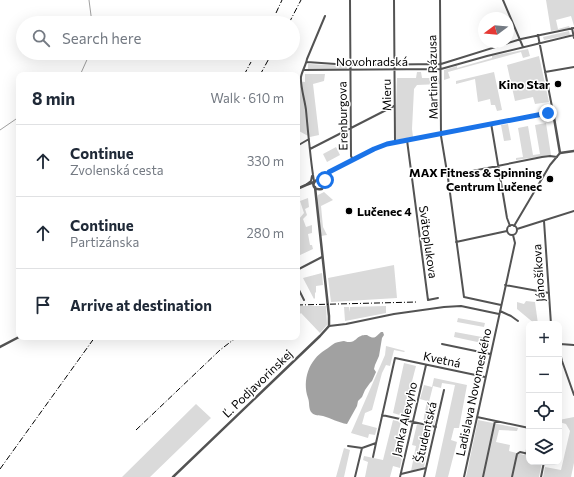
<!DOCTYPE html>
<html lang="en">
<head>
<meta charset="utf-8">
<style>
  :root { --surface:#fff; --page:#f2f2f3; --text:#1f2937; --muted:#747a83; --line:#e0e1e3 }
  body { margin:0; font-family:Commissioner,sans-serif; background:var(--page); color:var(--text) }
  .controls { position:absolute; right:12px; bottom:12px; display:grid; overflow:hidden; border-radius:8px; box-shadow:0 4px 16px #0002 }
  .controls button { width:36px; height:36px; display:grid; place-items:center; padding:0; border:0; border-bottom:1px solid var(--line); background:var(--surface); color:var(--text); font:20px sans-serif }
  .compass { position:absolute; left:478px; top:12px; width:36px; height:36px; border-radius:50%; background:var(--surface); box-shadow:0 4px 16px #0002; rotate:254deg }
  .stop { position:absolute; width:12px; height:12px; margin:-9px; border:3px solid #1a73e8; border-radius:50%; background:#fff }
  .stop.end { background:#1a73e8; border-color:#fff; box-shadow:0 1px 4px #0008 }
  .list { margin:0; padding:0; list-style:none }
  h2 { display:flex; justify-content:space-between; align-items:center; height:52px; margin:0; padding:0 16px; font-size:17px }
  h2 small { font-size:13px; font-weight:400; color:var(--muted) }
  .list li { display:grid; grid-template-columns:26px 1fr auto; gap:12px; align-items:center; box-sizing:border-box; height:72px; padding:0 16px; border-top:1px solid var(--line) }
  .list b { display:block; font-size:15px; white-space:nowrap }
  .list p { margin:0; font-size:13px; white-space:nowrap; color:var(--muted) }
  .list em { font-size:13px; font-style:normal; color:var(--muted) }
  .icon { flex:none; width:22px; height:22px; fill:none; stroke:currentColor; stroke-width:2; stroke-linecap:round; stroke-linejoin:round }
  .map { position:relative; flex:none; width:574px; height:477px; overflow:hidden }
  .search { position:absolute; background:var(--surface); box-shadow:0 4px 16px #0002; left:16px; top:16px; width:284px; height:44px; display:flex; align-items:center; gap:10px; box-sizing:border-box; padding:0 14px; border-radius:22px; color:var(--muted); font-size:15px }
  .panel { position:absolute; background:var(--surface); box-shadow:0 4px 16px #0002; left:16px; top:72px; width:284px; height:268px; border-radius:8px }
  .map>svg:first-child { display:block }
</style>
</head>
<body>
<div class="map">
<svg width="574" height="477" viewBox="0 0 574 477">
  <rect width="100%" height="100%" fill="#fff"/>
  <path fill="#dadada" d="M546,0H574V26L571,16L556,20L558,29L569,26L570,28L551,31Z
    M569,31L570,35L544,40L543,37Z
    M528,49L530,56L523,58L521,52L448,72L450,78L444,80V70L457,66V68L492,58V56Z
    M539,56L549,102L535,104L533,97L515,101L507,65Z
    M308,64L347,66V69H308Z
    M417,72H421L422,78H439L440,84L417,85L414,89L412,129L413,137L395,140L397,78H416Z
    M494,72L502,110L497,111L495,105H491L490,99L478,102L475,79L456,84V81Z
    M305,74H325L324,81L313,84L319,135L310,137L299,131L297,122V81L305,82Z
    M546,123L551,155L516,160V158L523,157L518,128L528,126L533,155L540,154L535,125Z
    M508,124L511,140L504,141L501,125Z
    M336,147L340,155L327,162L323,154Z
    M324,192L333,200L321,206L323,227L327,235L321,236L317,201L318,195Z
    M308,198L309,207L305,209L307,215L303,219L306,227L312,225V233L308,234L310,245H312L313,249L298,256L299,260L297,262V223L299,222V219L304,213L300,201Z
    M394,265L397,298L331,302L328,278Z
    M322,273L323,285L316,286V292L315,293V298L314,299L303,278Z
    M526,301L535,302L538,324H535L517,309V302L524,304Z
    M297,306H326L327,325L320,333L301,313L297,317Z
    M386,306V313L345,321L344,307H349L350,312V307Z
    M458,318L485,323L484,327L457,322Z
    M455,332L482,337V343L454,337Z
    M386,346L405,351L404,352L394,350L390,366L386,365L382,373L372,410L365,413L362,424L377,428L375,435L369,434L368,438L351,433L385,355Z
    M404,363L416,366L403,416L393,413Z
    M434,378L467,385L459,428H454L451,440L457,442L448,477H435L455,385L442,383L441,388L433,386L429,402L432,404L430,418L435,420L434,425L423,422L427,401L420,399L424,385L432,387Z
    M196,404L211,418L150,477H122Z
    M574,417V463L571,477H543L545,467L561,470L570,431L566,424L559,422V420Z
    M393,420L401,422L393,455L402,458L400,468L393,466L390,477H365L368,462L363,460L364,456L383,460Z
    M478,420L518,428L517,431L499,430L496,442L510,445L509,451L524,455L526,449H529V462H542L539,477H466Z
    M417,424L424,426L419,449L423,450L422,455L426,456L424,467L411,471L416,446L412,445Z
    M344,448L350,450L344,477H336Z"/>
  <path fill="#a1a1a1" d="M381,332H383L384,335L382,338L379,356L375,365L374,369L376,372L372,381L370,383L365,390L362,397L358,401L357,406L347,424C339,423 331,418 323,416C319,415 315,416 312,413C308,409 310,403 308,398C302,380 309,360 325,350C329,348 331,345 335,343C338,342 342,341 344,341C346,342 349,342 350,342C355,342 357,337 361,336C361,335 366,335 367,335C375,340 375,337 381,332Z"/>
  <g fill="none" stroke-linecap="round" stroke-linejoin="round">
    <path stroke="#a1a1a1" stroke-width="1" d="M89,0L92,23
      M79,75L81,73L90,53
      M0,130L19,117"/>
    <path stroke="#535353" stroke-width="2" d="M350,0L351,156L353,160
      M394,0L395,142
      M440,0L441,136L448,178L464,297L501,305
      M503,0L523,47
      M572,28L574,38
      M538,35L553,112
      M307,62L350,65L441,64L521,39L574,28
      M304,70L441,69L487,56L574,35
      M545,72L574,67
      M491,123L507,218L510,226
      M407,140L428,300L438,298
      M297,146L309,139
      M310,149L394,106
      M447,176L542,157L550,156L557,157
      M314,181L313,175C310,154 308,132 306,110C305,101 300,85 301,77C302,71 306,65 307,59L325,16
      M307,184L311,181L312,176
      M544,221L551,324
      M507 230a5 5 0 1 1 10 0a5 5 0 1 1-10 0Z
      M514,226L550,165L560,153
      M517,229L574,211
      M456,242L507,231
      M297,270L322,257
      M505,285L549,293
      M297,286L304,300
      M500,311L511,316L518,321
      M329,326L346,324L394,314L444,307L461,306L499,314
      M442,344L490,354
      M574,345L560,344V353L562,361L574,395
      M382,415L436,427
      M477,417L529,428
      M348,446L362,448L376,443L395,358L485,377
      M373,457L376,443
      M401,474L426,468
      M355,477L362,448
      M400,477L426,365
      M424,477L444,390
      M464,477L515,243L513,235
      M483,477L495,421
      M512,477L517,454L520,452L529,454
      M541,477L544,462"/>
    <path stroke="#535353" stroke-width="2.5" d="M320,179L324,181V185L322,189C319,189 318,190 315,188C308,181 326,176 329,172L374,149L387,144L553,112L560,153L574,151
      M297,189L306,185L314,182
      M0,347L19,337
      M173,477L320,336L329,326V316L315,187"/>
    <path stroke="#000" stroke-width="1" stroke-dasharray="6 2 1 2" stroke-linecap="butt" d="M276,13L282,0
      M289,23L301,0
      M244,75L251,62
      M260,75L272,53
      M297,305L417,302
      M136,430L220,350L237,337
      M0,469L95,337"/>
  </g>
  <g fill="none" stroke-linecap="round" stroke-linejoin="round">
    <path stroke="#1a73e8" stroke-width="5" d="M325,180L329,172L374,149L387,144L548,113"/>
  </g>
  <g fill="#000" stroke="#fff" stroke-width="1.5">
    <circle cx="558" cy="84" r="4"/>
    <circle cx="550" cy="179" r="4"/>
    <circle cx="349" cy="211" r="4"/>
  </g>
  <g text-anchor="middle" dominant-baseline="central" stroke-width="3" stroke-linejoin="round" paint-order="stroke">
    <g font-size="12" fill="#000" stroke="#fff">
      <text x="372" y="61">Novohradská</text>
      <text transform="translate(432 77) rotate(-91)">Martina Rázusa</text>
      <text transform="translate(386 95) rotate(-91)">Mieru</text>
      <text transform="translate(342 116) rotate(-91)">Erenburgova</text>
      <text transform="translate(429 242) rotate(82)">Svätoplukova</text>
      <text transform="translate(538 273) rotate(-94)">Jánošíkova</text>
      <text transform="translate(442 359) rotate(12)">Kvetná</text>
      <text transform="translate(257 383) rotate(-44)">Ľ. Podjavorinskej</text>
      <text transform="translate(473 392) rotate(-78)">Ladislava Novomeského</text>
      <text transform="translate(404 419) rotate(-77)">Janka Alexyho</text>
      <text transform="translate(425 432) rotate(-77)">Študentská</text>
    </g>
    <g font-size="12" font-weight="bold" fill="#000" stroke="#fff" text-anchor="end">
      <text x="550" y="84">Kino Star</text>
      <text x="542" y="172">MAX Fitness &amp; Spinning<tspan x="542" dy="14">Centrum Lučenec</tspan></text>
      <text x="357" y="211" text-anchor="start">Lučenec 4</text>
    </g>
  </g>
</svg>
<div class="controls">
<button>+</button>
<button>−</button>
<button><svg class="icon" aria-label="locate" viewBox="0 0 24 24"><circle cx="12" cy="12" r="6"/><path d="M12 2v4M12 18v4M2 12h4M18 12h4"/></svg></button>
<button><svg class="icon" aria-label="layers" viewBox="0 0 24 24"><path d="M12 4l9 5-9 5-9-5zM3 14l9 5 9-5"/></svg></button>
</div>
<svg class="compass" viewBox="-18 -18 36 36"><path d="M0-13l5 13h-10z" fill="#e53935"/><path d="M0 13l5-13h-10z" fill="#747a83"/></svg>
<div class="stop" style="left:325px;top:180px"></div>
<div class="stop end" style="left:548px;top:113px"></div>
<div class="search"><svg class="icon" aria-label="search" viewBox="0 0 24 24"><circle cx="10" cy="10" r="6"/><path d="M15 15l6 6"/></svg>Search here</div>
<section class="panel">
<h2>8 min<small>Walk · 610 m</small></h2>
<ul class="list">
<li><svg class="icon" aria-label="ahead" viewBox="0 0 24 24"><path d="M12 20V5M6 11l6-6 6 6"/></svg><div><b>Continue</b><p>Zvolenská cesta</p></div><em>330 m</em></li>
<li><svg class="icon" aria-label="ahead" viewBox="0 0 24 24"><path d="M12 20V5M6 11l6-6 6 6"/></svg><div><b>Continue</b><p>Partizánska</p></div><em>280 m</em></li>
<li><svg class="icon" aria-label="arrive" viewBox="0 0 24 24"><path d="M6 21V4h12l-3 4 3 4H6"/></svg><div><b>Arrive at destination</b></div></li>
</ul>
</section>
</div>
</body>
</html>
